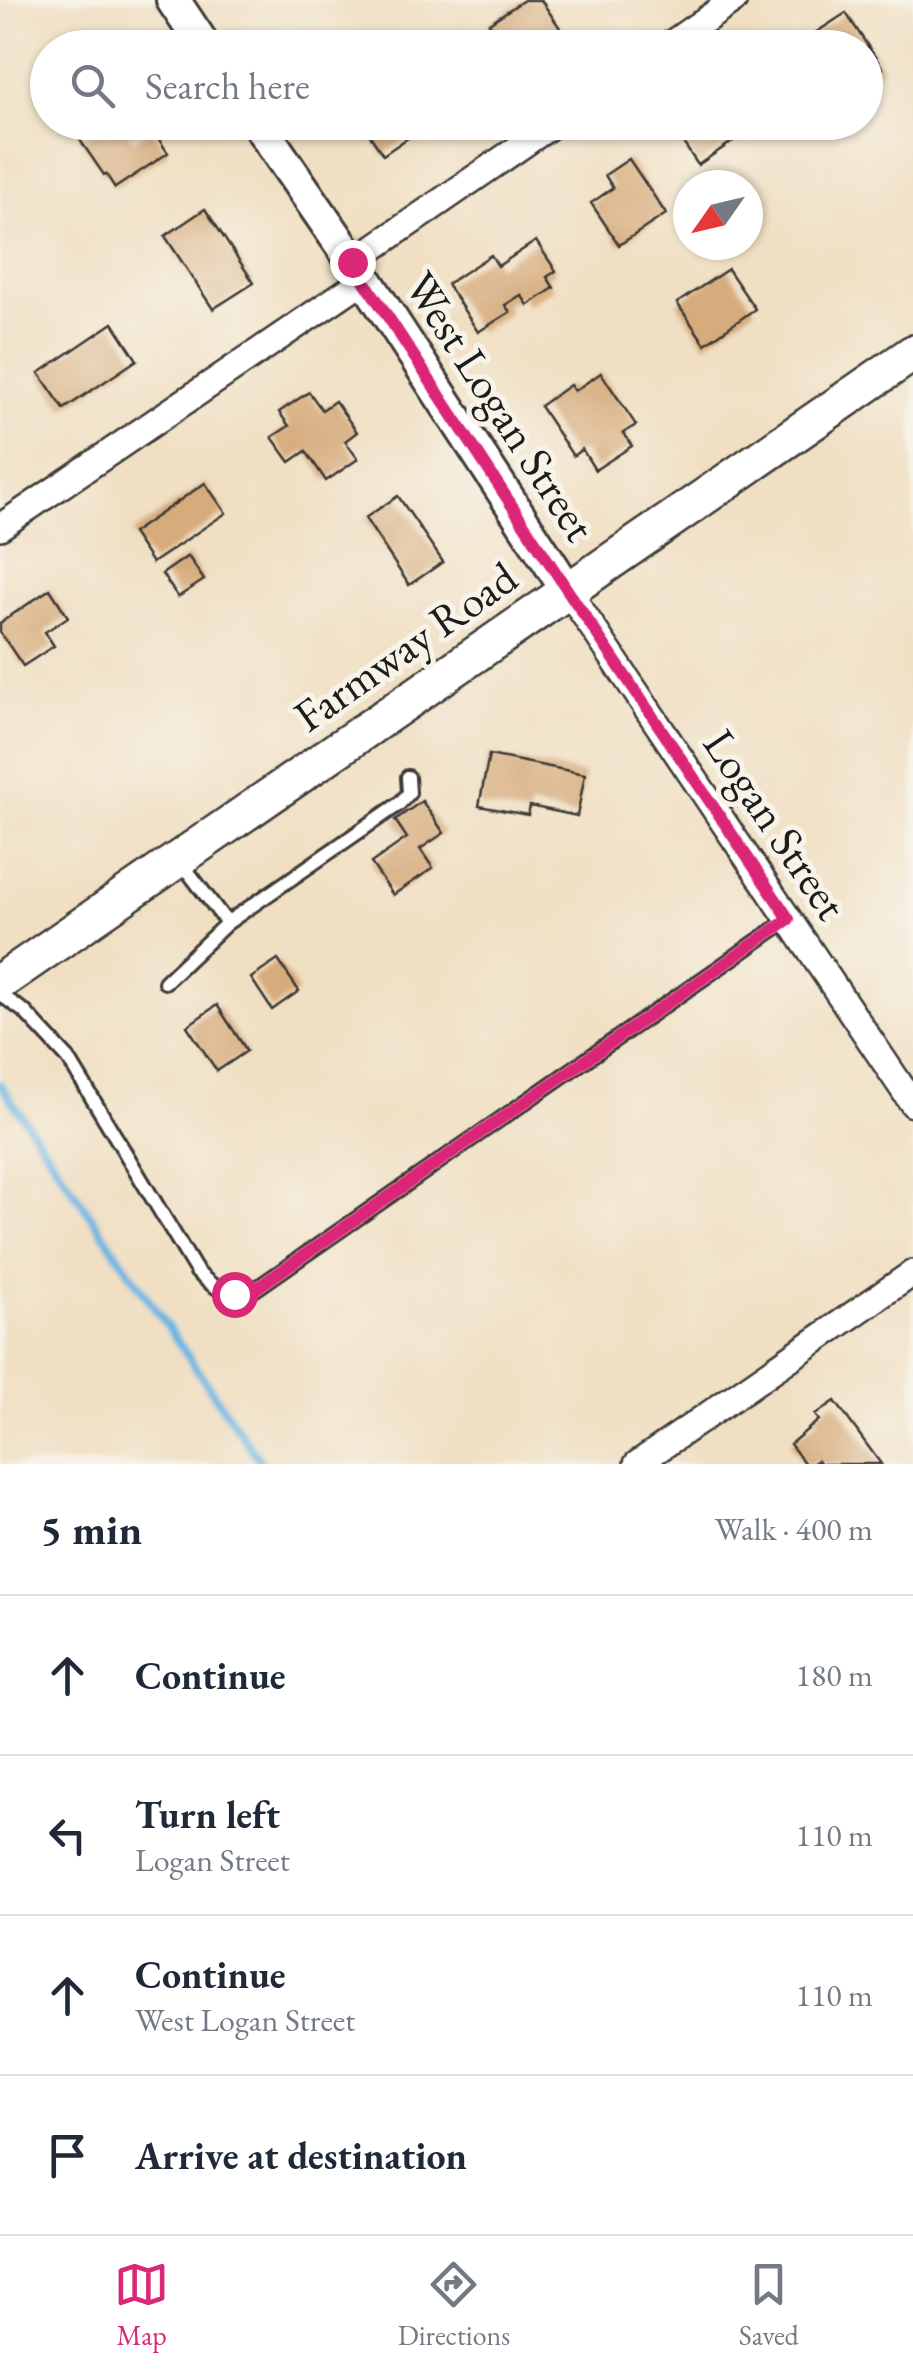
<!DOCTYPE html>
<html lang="en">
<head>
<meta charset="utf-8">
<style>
  :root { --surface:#fff; --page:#f2f2f3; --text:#1f2937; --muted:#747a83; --line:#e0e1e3; --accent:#db2777 }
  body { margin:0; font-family:"EB Garamond",serif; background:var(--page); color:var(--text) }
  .compass { position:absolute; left:673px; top:170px; width:90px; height:90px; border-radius:50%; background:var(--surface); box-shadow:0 2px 8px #0004; rotate:236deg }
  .stop { position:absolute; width:30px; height:30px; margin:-22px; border:8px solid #db2777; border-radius:50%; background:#fff }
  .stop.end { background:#db2777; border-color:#fff; box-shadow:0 2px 10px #0008 }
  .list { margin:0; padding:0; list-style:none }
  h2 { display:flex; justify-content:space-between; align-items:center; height:130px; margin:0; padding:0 40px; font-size:42px }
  h2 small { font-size:32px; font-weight:400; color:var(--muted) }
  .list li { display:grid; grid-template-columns:65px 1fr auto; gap:30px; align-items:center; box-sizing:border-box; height:160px; padding:0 40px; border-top:2px solid var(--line) }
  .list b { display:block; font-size:38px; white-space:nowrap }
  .list p { margin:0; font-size:32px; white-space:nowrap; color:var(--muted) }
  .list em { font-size:32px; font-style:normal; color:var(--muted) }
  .icon { flex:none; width:55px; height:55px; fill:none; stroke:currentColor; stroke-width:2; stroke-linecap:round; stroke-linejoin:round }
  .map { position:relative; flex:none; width:913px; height:1464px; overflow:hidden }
  .search { position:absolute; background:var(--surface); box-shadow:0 2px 8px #0004; left:30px; right:30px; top:30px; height:110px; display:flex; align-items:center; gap:25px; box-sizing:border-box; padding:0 35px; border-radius:55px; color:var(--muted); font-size:38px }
  .sheet { height:770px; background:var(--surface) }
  nav { display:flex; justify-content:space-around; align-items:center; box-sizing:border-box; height:140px; border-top:2px solid var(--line); background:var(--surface); font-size:28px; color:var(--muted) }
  nav a { display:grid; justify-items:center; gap:5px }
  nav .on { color:var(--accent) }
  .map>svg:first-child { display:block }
</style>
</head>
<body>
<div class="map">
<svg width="913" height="1464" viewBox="0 0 913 1464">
  <rect width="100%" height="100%" fill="#f7f3e8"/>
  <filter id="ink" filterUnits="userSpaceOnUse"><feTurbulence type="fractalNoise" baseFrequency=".01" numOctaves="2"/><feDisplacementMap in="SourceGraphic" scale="20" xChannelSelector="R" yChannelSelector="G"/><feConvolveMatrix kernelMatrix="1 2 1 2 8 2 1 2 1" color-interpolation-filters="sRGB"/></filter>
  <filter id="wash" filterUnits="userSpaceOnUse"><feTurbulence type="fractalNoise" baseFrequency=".0048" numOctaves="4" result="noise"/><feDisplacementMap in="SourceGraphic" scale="40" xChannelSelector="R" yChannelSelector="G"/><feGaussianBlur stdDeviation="2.25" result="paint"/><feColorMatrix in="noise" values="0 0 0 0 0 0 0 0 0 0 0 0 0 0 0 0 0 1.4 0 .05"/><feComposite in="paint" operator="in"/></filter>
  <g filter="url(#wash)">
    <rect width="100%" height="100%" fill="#f0dfc2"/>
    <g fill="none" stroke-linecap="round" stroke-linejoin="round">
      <path stroke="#6cb5e4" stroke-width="8" d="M0,1084L262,1464"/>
    </g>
    <g id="blocks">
      <path fill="#d7ac7d" d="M524,0H541L564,34L543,48H506L489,23Z
        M846,13L883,69L866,80V48H792Z
        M107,122H121L133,141L152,129L168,153L115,188L106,174L104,175L80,140Z
        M361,122H431L383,155Z
        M669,122H761L698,165Z
        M629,159L666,214L619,245L591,203L613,188L605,175Z
        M205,209L254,283L213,309L165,236Z
        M536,241L556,271L547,277L554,288L528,305L521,295L505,305L510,312L478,332L447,284L491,255L498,266Z
        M728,269L755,309L705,344L677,303Z
        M113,323L137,360L64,409L39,373Z
        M601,373L636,425L623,433L632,446L595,470L582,449L573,456L540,406L570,385L574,391Z
        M309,392L322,410L335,401L357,432L345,441L358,459L326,481L306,451L290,462L272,437L289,426L279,412Z
        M205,483L226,513L152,563L132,533Z
        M398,496L443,562L409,585L365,518Z
        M188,556L204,580L178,597L162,574Z
        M50,589L68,617L45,632L54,646L23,666L0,632V623Z
        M489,755L585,774L577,816L530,806L528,815L479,806Z
        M422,801L444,833L420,849L433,868L393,895L371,863L407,838L395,820Z
        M278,960L299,991L272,1010L251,978Z
        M217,1005L247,1051L217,1071L187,1026Z
        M835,1401L881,1464H821L818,1460L812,1464H805L790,1444L819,1420L815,1415Z"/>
    </g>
  </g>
  <g filter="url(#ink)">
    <use href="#blocks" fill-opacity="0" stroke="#3c3935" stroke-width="2.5"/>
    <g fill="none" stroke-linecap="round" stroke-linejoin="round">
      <defs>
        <path id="service" d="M180,861L227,923
          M165,982L227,923L399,804L409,793L408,777
          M0,994L25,1012L68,1058L197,1272C217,1291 226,1296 254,1290L789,919"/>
        <path id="minor" d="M665,48L734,0
          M353,262L556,122
          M0,527L365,279
          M568,591L913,1104
          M637,1464L913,1273"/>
        <path id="tertiary" d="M173,0L205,48
          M257,122L365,279L568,591"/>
        <path id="secondary" d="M0,982L913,353"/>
      </defs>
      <use href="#service" stroke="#3c3935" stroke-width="18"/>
      <use href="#minor" stroke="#3c3935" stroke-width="30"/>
      <use href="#tertiary" stroke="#3c3935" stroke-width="38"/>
      <use href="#secondary" stroke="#3c3935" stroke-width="40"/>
      <use href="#service" stroke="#fff" stroke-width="12"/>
      <use href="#minor" stroke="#fff" stroke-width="25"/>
      <use href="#tertiary" stroke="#fff" stroke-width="32"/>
      <use href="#secondary" stroke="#fff" stroke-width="35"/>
    </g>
  </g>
  <g fill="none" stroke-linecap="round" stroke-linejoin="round" filter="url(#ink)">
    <path stroke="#db2777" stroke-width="12" d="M234,1294L254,1290L789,919L568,591L352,262"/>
  </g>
  <g text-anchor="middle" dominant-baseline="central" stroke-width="10" stroke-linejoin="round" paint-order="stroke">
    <g font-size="45" fill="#1c1c1c" stroke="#f7f3e8">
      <text transform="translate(501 406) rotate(57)">West Logan Street</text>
      <text transform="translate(405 646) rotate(-35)">Farmway Road</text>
      <text transform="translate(776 824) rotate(56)">Logan Street</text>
    </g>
  </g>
</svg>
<svg class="compass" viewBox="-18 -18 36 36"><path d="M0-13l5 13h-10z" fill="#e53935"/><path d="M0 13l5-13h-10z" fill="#747a83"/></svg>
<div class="stop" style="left:234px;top:1294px"></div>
<div class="stop end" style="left:352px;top:262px"></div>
<div class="search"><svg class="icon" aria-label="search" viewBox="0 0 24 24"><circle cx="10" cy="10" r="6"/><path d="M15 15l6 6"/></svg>Search here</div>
</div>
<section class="sheet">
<h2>5 min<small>Walk · 400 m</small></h2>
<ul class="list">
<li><svg class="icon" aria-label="ahead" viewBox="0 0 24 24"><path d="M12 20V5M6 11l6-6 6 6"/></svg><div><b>Continue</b></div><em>180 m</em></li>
<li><svg class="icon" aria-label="left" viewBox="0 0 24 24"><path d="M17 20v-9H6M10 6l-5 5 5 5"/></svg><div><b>Turn left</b><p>Logan Street</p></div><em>110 m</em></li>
<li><svg class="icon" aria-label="ahead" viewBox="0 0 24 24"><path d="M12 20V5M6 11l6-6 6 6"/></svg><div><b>Continue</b><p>West Logan Street</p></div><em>110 m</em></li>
<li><svg class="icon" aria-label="arrive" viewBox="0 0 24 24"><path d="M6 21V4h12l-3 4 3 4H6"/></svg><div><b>Arrive at destination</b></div></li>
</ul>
</section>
<nav>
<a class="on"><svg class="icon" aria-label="map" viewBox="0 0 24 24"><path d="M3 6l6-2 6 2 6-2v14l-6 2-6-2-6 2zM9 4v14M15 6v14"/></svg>Map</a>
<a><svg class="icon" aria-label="directions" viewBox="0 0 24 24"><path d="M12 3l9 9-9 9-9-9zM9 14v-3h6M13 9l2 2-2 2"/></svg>Directions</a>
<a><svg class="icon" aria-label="saved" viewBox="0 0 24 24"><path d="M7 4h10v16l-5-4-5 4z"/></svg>Saved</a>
</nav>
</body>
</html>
